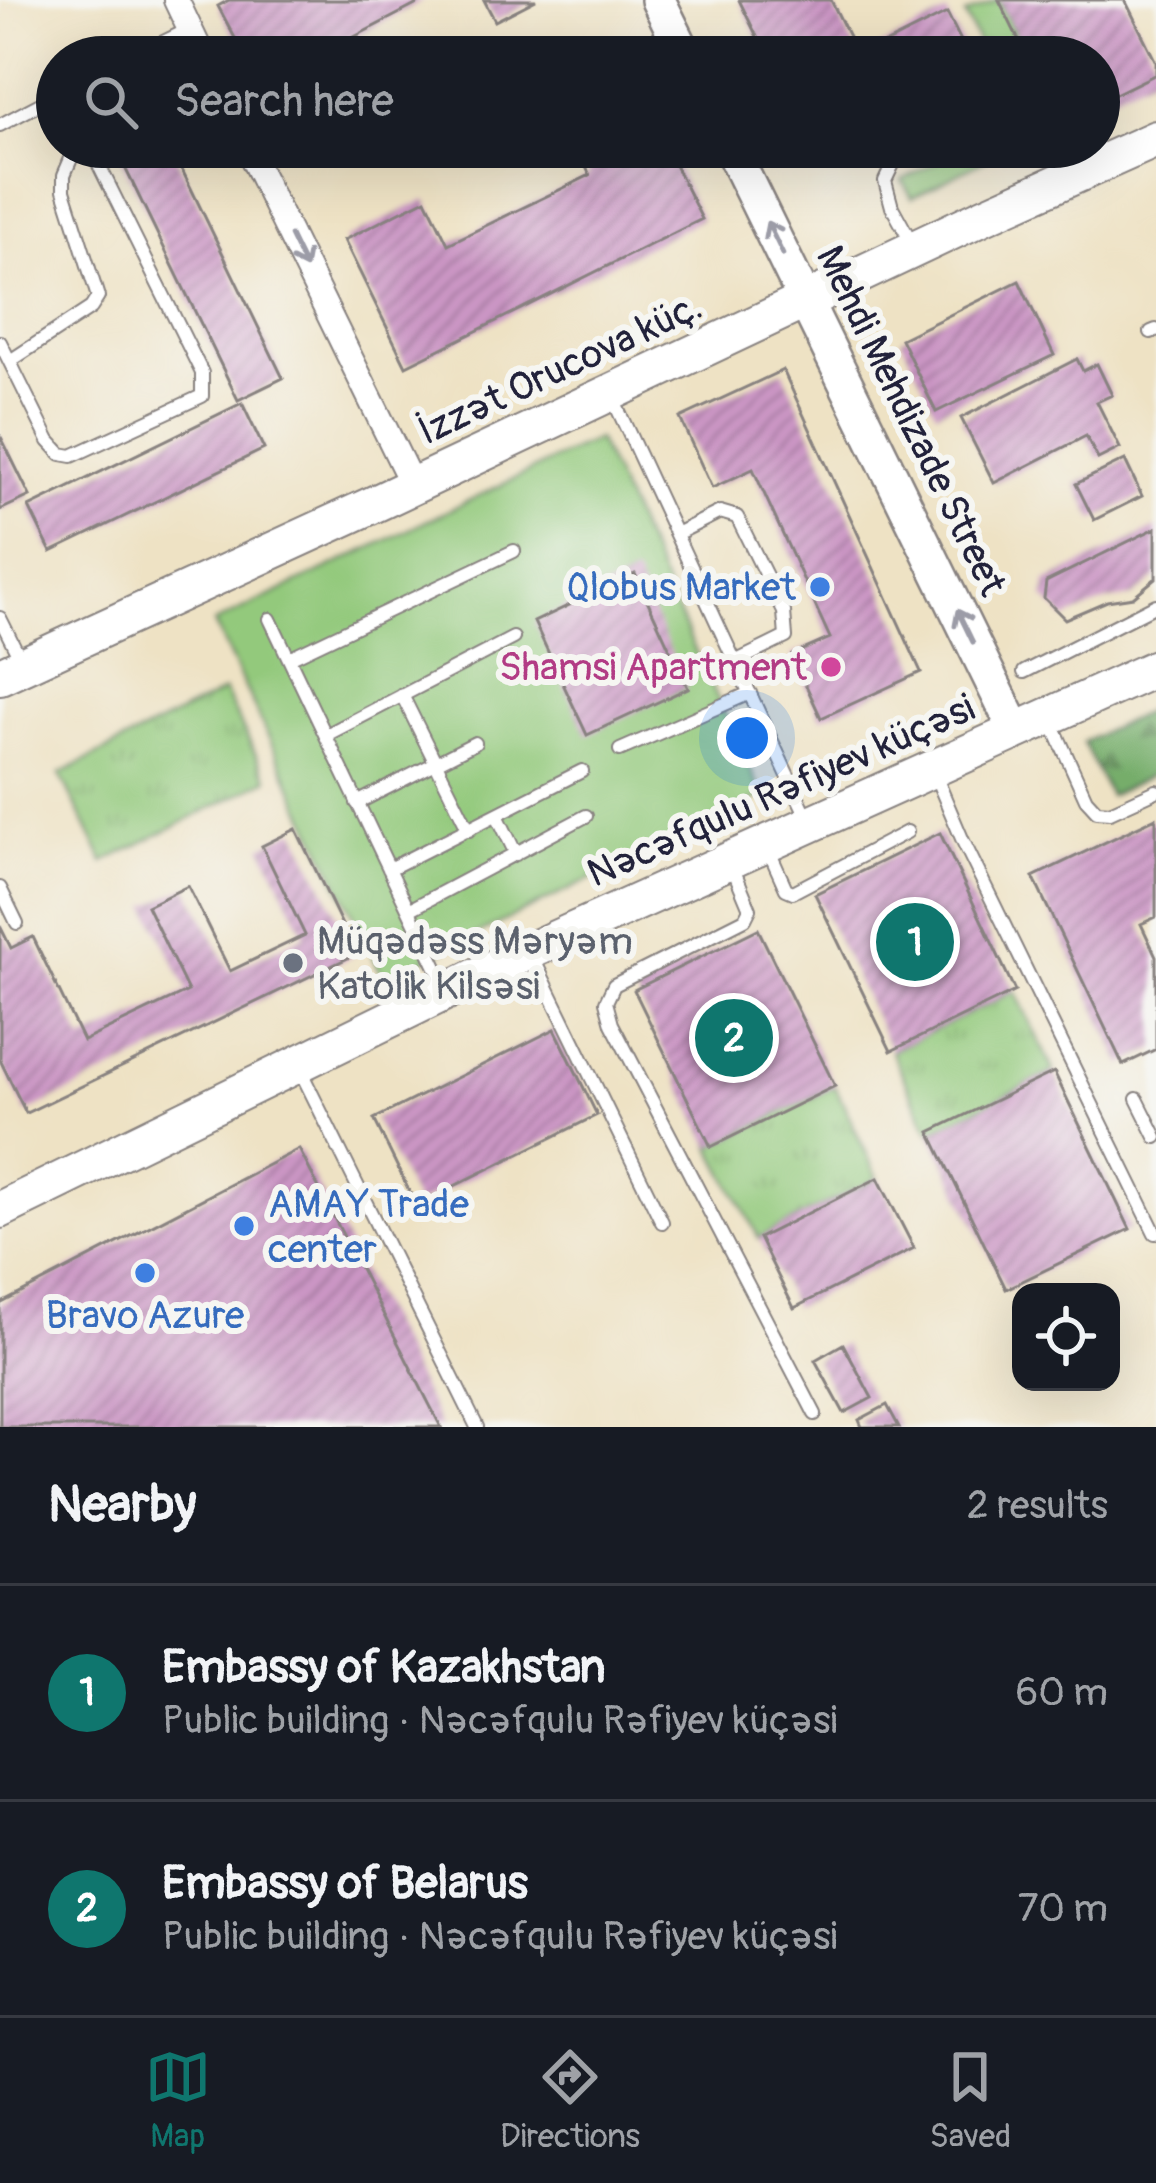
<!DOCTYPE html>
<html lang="en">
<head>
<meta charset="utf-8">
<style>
  :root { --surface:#171b24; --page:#242831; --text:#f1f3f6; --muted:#9ea1a6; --line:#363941; --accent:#0f766e }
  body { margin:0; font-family:Pangolin,sans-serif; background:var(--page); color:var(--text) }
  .controls { position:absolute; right:36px; bottom:36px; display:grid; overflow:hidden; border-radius:24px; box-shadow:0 12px 48px #0002 }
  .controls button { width:108px; height:108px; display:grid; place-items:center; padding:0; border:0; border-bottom:3px solid var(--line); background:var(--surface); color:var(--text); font:60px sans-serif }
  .you { position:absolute; left:747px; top:738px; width:42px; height:42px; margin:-30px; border:9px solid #fff; border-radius:50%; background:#1a73e8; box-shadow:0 0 0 18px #1a73e833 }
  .badge { display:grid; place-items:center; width:78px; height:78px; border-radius:50%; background:var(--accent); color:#fff; font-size:39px; font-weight:700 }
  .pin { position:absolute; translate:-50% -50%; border:6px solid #fff; box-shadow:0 3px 12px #0006 }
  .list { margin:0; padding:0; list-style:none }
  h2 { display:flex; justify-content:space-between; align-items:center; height:156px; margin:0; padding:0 48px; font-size:51px }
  h2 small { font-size:39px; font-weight:400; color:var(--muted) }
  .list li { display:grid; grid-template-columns:78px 1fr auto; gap:36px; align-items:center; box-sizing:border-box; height:216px; padding:0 48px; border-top:3px solid var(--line) }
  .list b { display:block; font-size:45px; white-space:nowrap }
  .list p { margin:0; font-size:39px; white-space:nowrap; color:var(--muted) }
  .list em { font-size:39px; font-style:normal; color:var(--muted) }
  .icon { flex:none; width:66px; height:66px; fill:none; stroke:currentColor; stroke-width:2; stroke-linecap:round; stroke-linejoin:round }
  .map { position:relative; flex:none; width:1156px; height:1427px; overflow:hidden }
  .search { position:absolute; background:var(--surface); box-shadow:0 12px 48px #0002; left:36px; right:36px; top:36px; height:132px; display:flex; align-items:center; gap:30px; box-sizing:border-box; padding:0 42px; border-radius:66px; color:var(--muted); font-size:45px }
  .sheet { height:588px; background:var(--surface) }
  nav { display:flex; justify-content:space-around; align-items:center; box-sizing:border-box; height:168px; border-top:3px solid var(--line); background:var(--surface); font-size:33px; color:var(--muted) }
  nav a { display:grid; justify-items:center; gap:6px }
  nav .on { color:var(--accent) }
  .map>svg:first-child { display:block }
</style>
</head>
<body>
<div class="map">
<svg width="1156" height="1427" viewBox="0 0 1156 1427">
  <defs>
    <pattern id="grass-tufts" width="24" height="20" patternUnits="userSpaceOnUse" patternTransform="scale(3)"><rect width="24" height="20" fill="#93c97b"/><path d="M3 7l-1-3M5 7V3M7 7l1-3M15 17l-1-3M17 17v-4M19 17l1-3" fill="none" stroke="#7eac6b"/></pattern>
    <pattern id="forest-firs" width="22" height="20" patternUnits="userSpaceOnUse" patternTransform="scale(3)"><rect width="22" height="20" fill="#76ad6b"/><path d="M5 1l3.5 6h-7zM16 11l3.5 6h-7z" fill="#608c59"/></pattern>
    <pattern id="building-hatch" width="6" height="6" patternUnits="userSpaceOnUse" patternTransform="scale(3)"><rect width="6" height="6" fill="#cb96c4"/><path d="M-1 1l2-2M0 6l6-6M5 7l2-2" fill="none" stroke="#a47aa0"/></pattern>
  </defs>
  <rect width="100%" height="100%" fill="#f6f6f2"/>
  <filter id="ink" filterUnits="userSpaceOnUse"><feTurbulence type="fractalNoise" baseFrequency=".00833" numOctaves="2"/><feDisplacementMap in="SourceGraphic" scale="24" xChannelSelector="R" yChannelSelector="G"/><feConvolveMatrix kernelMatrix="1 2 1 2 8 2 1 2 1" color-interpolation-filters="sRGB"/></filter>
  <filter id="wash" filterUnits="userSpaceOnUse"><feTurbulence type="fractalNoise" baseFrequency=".004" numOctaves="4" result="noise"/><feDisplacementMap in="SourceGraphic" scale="48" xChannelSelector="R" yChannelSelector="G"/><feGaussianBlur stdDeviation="2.7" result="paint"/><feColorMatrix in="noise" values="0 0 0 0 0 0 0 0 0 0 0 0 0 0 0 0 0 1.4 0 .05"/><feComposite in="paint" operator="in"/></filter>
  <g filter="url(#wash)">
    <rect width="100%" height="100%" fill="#eee2c4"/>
    <path fill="url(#grass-tufts)" stroke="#5a765b" stroke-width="3" d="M999,0L1027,57H985L965,15Z
      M967,147H1010L912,197L902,180Z
      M224,691L268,779L104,862L60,774Z
      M1015,991L1054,1072L930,1132L891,1051Z
      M835,1086L878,1178L759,1238L711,1147Z"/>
    <path fill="url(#forest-firs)" stroke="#4c6853" stroke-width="3" d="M1156,707V773L1109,796L1083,742Z"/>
    <path fill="#93c97b" stroke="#5a765b" stroke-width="3" d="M597,439L763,796L384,979L214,623Z"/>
    <g id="blocks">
      <path fill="url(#building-hatch)" d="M229,0H425L331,49L336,57H245L218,6Z
        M484,0H536L495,21Z
        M739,0H831L859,57L947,13L969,57H767Z
        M999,0H1125L1156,62V74L1099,102V57H1027Z
        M115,147H171L283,378L238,400Z
        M576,147H666L702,219L406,366L344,240L426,199L448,244L590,175Z
        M811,147H854L819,164Z
        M1019,281L1054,355L936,412L901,339Z
        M1077,359L1083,371L1097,364L1112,395L1097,402L1120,448L1098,459L1086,436L994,483L961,418Z
        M783,370L921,672L821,718L792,655L830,638L753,469L712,488L680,418Z
        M242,403L264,449L51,552L29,507Z
        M0,435L30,496L0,510Z
        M1125,460L1142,496L1094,520L1076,484Z
        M1156,528V578L1133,597L1107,601L1065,619L1044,598L1046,582Z
        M635,574L688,688L587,735L534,622Z
        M1156,818V917L1141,924L1156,956V1049L1123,1065L1033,877Z
        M296,829L356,954L26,1113L0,1060V926L11,948L33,937L83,1041L188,991L147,906L188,886L230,971L305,935L262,846Z
        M940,833L1015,991L891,1051L815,894Z
        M758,929L835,1086L711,1147L634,990Z
        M555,1029L597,1115L416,1205L374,1119Z
        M1054,1072L1130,1229L1006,1289L930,1132Z
        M299,1149L441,1427H0V1304Z
        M878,1178L914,1248L794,1308L759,1238Z
        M843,1344L872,1398L844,1413L815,1360Z
        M887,1405L899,1427H862L859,1420Z"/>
    </g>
  </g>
  <g filter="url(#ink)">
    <use href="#blocks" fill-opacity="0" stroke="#888280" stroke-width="3"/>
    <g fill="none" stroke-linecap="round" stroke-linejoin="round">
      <defs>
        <path id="service" d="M133,57L190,29
          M0,125L57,95
          M914,247L892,207L885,181L894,162L924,147
          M1151,332L1156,330
          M0,342L49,441L61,454L72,456L202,396V373L90,147
          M10,361L91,308L98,297L64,190V175L76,147
          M613,399L809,821
          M676,534L720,512L737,517L784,612L786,637L735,662
          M0,618L23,664
          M270,619L445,986
          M289,658L514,551
          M1024,672L1156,605
          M402,695L469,830
          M1050,719L1086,799L1097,811L1110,812L1156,791
          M326,735L513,638
          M620,750L750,693
          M935,775L963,841L1155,1233
          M357,803L475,743
          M497,815L516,854
          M768,849L786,889L793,892L907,832
          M732,866L750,909L745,919L614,985L606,1002L612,1024L815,1414
          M389,869L582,771
          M0,888L17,923
          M409,910L586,816
          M530,952L662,1222
          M299,1068L477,1427
          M1137,1099L1156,1137"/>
        <path id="minor" d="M176,0L203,57
          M247,147L413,486"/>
        <path id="tertiary" d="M658,0L686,57
          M730,147L1016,731"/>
        <path id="secondary" d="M0,676L381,501L984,216L1156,139
          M0,1210L529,951L1156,668"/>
      </defs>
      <use href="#service" stroke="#888280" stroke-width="16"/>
      <use href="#minor" stroke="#888280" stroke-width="28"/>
      <use href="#tertiary" stroke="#888280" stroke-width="38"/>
      <use href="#secondary" stroke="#888280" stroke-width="40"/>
      <use href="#service" stroke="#fff" stroke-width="12"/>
      <use href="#minor" stroke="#fff" stroke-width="24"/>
      <use href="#tertiary" stroke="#fff" stroke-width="33"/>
      <use href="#secondary" stroke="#fff" stroke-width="36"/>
    </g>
    <defs><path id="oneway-shaft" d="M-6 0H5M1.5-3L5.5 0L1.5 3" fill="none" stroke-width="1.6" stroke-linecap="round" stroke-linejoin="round" transform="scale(3)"/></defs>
    <g stroke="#9c9ca7">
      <use href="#oneway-shaft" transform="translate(775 238) rotate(-116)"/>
      <use href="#oneway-shaft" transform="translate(298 252) rotate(64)"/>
      <use href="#oneway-shaft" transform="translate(965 626) rotate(-116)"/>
    </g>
  </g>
  <g fill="#3f7fe0" stroke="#f6f6f2" stroke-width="4.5">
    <circle cx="820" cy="587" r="12"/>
    <circle cx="244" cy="1226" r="12"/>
    <circle cx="145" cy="1273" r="12"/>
  </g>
  <circle fill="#d1479c" stroke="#f6f6f2" stroke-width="4.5" cx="831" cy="667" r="12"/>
  <circle fill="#6b7280" stroke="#f6f6f2" stroke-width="4.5" cx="293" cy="963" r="12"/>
  <g text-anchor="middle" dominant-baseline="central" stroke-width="12" stroke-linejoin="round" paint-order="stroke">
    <g font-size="39" fill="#22223b" stroke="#f6f6f2">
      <text transform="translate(560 369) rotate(-25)">İzzət Orucova küç.</text>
      <text transform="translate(911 421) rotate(64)">Mehdi Mehdizade Street</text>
      <text transform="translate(781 791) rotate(-24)">Nəcəfqulu Rəfiyev küçəsi</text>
    </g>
    <g font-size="39" fill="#366cbe" stroke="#f6f6f2" text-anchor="end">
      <text x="796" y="587">Qlobus Market</text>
      <text x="268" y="1204" text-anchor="start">AMAY Trade<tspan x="268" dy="45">center</tspan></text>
      <text x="145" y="1315" text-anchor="middle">Bravo Azure</text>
    </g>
    <g font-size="39" fill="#b23c85" stroke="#f6f6f2" text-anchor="end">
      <text x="807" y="667">Shamsi Apartment</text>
    </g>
    <g font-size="39" fill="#5b616d" stroke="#f6f6f2" text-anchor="start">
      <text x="317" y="941">Müqədəss Məryəm<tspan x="317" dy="45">Katolik Kilsəsi</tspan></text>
    </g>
  </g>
</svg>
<div class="controls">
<button><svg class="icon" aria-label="locate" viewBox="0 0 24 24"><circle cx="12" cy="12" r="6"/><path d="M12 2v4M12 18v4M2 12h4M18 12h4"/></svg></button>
</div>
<div class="you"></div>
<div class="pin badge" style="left:915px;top:942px">1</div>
<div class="pin badge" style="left:734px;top:1038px">2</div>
<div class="search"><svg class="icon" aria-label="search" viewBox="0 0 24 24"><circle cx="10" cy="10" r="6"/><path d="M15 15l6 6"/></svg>Search here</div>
</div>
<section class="sheet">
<h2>Nearby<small>2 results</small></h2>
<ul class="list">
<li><span class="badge">1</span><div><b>Embassy of Kazakhstan</b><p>Public building · Nəcəfqulu Rəfiyev küçəsi</p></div><em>60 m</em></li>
<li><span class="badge">2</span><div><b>Embassy of Belarus</b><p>Public building · Nəcəfqulu Rəfiyev küçəsi</p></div><em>70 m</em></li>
</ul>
</section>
<nav>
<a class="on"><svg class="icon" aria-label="map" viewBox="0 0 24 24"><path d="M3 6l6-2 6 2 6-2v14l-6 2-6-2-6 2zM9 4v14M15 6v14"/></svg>Map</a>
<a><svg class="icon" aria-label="directions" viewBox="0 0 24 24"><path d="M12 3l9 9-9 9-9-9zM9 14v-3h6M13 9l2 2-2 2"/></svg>Directions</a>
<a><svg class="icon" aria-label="saved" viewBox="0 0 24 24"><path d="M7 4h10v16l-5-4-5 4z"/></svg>Saved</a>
</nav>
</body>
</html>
